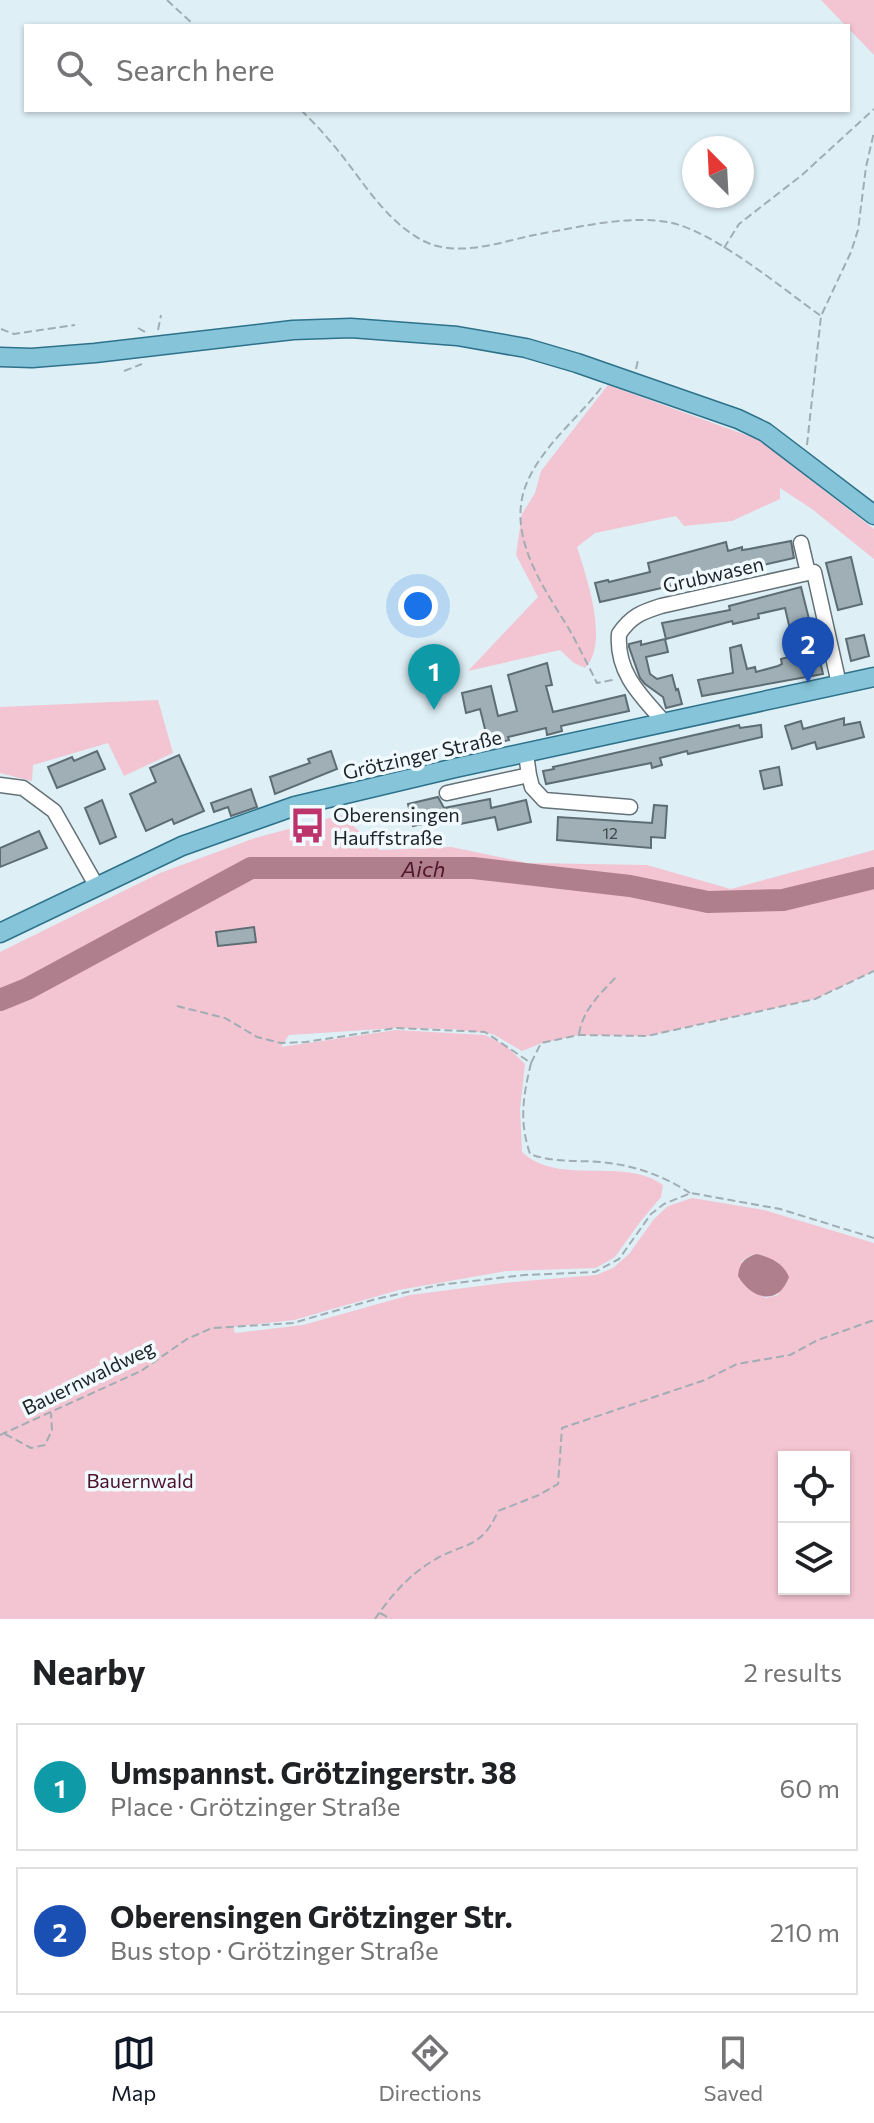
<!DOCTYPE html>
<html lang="en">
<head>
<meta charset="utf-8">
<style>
  :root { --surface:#fff; --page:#f2f2f2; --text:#202124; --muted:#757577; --line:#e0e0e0; --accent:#111827 }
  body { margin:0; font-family:Commissioner,sans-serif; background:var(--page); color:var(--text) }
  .controls { position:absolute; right:24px; bottom:24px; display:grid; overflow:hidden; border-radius:0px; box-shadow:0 2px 6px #0004 }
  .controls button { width:72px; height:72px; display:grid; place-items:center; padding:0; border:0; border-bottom:2px solid var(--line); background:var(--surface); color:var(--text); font:40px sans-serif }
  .compass { position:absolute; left:682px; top:136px; width:72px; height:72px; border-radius:50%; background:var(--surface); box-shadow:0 2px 6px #0004; rotate:336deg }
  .you { position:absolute; left:418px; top:606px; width:28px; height:28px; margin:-20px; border:6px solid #fff; border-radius:50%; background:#1a73e8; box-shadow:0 0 0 12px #1a73e833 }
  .badge { display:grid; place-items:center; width:52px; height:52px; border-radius:50%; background:var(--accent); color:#fff; font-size:26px; font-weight:700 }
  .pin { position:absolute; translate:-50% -66px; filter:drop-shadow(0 2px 4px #0008) }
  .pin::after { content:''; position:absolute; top:42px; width:28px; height:24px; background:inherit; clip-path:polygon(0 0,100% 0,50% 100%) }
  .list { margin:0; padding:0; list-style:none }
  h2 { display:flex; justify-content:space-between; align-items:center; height:104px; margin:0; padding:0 32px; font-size:34px }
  h2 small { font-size:26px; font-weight:400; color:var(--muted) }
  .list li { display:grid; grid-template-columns:52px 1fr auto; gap:24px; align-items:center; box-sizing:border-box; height:128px; margin:0 16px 16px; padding:0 16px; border:2px solid var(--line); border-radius:0px }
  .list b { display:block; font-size:30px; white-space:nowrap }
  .list p { margin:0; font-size:26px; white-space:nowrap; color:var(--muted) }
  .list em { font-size:26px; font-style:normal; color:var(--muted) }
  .icon { flex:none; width:44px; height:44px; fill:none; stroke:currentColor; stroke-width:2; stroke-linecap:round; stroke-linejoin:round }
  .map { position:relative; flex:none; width:874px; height:1619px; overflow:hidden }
  .search { position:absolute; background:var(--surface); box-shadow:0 2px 6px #0004; left:24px; right:24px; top:24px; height:88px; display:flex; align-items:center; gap:20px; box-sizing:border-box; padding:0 28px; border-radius:0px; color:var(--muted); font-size:30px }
  .sheet { height:392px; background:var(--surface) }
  nav { display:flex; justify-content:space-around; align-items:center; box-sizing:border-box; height:112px; border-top:2px solid var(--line); background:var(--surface); font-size:22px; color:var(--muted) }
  nav a { display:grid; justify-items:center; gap:4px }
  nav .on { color:var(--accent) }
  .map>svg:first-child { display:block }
</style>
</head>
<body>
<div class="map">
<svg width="874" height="1619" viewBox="0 0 874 1619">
  <rect width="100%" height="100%" fill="#deeff6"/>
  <path fill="#f3c4d1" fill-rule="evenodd" d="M821,0H874V55Z
    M608,385L757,439L874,529V559L812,509L780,488V499L732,521L684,526L676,516L595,533L577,547C586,576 610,643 585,668L574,663L560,650L468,671L538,597L516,555L522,514L535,493L541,471Z
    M158,700L173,753L124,776L108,743L33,765L32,781L0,773V707Z
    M341,815L380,850L451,847L528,863L647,865L731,889L874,850V971L815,999L647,1036L579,1035L542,1043L522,1051L493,1034L452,1029L396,1028L289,1035L281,1047L396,1030L485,1035L506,1046L525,1064L520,1109L522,1152C559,1187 623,1156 663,1185L661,1197L640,1222L615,1257L596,1268L506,1271L399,1290L294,1320L233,1327L235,1333L303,1325L410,1295L503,1283L596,1275L613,1268L629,1254L654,1219L668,1206L692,1198L764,1210L874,1243V1619H0V952L160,873L255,838ZM757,1254L779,1263L778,1295L766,1298L755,1293L741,1262L749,1256ZM784,1457H844V1589H784Z"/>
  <path fill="#af7f8d" d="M757,1254C772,1258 783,1263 789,1277C778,1307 751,1299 738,1276C739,1263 745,1257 757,1254Z"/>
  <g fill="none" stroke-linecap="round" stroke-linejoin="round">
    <path stroke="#af7f8d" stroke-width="22" id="s1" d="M0,1000L27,989L251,868H473L630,886L708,902L783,900L874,878"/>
  </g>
  <path fill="#9fafb5" stroke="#5e6d73" stroke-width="2" d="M791,541L794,558L600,602L595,583L608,580L609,582L650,572L648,563L726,542L728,551L742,547V550L749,549Z
    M851,557L862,604L838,610L826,563Z
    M801,587L813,635L810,636L815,658L819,657L823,674L702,696L698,680L733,673L730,648L741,645L747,669L755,667L756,672L778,666L782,664L781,659L796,655L785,608L758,614L759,618L733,624L732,621L666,639L662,623L730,610L729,606Z
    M864,635L869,656L851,661L846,639Z
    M665,639L668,652L646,657L650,674L657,679L672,675L676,690L678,689L682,704L666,708L663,697L645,684L640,678L629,647V644L641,641V645Z
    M547,663L552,685L546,686L553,712L625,695L629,711L561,726L562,731L547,735L546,728L508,737L509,740L489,745L480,709L466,713L462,693L491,686L498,716L517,711L508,675Z
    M844,718V725L860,722L864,737L817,749L815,742L792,749L785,726L801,721L803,729Z
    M739,725L740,728L761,725L762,737L688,754L687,751L660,758L662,765L652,768L651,763L546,784L543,771L554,769L553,767Z
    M97,751L105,769L57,788L48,767L72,757L74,761Z
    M331,751L337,769L275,794L270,777L310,763L308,759Z
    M179,755L204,811L174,824L172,819L146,831L130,794L156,782L150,768Z
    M779,767L782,785L764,789L760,771Z
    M251,789L257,807L231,816L228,807L214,812L211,803Z
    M438,797L444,808L490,799L491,808L526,800L531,822L498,830L495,817L460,824L459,816L413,826L408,804Z
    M102,800L116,837L100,844L85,808Z
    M654,805L667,806L665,838L651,837V848L557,840L558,817L652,823Z
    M39,831L47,848L0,867V848Z
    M254,927L256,942L218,946L216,932Z"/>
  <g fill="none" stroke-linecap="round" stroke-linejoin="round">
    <defs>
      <path id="minor" d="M801,543L808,573
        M665,723C641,696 616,673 619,634C631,616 642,612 661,606L808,573L814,572L839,684
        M529,775L532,787L544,800L630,807
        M0,785L23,788L54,811L96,885
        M447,793L529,775L526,754"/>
      <path id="major" d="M0,357L32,358L95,353L293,330L351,328L457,336L526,348L577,363L738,419L765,432L874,515
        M0,933L182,846L295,806L455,768L874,677"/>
    </defs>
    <use href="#minor" stroke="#647278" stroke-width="17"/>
    <use href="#major" stroke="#2d728a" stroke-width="21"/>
    <path stroke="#a0aeb3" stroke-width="2" stroke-dasharray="8 4" stroke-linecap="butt" d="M167,0L195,26
      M301,110C311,120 321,130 330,141C359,174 381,217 420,239C456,260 502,241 539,234C580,227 631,214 672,223C716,233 783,289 821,316
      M724,248L739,224L802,175L874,109
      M138,328L145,332
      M1,329L14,334L75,325
      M158,330L161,315
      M636,369L638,360
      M124,371L142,364
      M601,388C578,418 546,443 529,478C503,531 542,585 569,629C579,647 588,665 597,683L613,680
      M807,445L821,316L851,252L858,230L866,167L874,132
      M177,1006L225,1018L257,1037L281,1043L306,1042L396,1028L485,1032L531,1063C523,1097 519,1121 530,1154C554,1163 576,1160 600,1162C634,1165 662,1175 690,1193
      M579,1034C583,1009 601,993 618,975
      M531,1063L541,1043L579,1035L647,1036L815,999L874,971
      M5,1434L31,1448L45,1445L52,1430L51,1413
      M0,1435L141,1371L187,1339L212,1328L293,1323L376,1299L439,1285L524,1275L595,1272L619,1259L651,1214L664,1204L691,1193L780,1209L874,1238
      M380,1613L391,1619
      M375,1619C389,1598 409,1575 431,1562C462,1542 481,1551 498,1511L539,1495L558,1484L562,1428L705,1380L737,1364L790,1355L818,1340L874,1320"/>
    <use href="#minor" stroke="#fff" stroke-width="14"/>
    <use href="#major" stroke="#85c4d9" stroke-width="18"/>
  </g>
  <defs>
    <symbol id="bus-bare" viewBox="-9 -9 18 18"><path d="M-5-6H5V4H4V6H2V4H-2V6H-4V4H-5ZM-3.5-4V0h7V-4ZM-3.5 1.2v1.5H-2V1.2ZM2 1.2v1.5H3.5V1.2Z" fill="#bd336c" stroke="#f1fbff" stroke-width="2.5" paint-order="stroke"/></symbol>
  </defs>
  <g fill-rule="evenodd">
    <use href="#bus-bare" x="282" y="800" width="51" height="51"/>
  </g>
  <g text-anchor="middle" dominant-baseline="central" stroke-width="7" stroke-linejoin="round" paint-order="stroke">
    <g font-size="16" fill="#3f484a">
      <text x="610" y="832">12</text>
    </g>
    <g font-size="20" fill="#1f2527" stroke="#f1fbff">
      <text transform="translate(713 574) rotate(-13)">Grubwasen</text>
      <text transform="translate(422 754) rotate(-13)">Grötzinger Straße</text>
      <text transform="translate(88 1377) rotate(-26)">Bauernwaldweg</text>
    </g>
    <g font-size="20" fill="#1f2527" stroke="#f1fbff" text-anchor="start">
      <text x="333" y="814">Oberensingen<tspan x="333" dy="23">Hauffstraße</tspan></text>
    </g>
    <g font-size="20" fill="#4e122a" stroke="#f1fbff">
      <text x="140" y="1480">Bauernwald</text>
    </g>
    <g font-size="22" font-style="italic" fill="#52162d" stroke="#f1fbff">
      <text stroke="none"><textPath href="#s1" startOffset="456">Aich</textPath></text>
    </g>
  </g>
</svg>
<div class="controls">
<button><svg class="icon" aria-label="locate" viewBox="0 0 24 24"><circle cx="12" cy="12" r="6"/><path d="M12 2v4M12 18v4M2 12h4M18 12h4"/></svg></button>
<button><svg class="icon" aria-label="layers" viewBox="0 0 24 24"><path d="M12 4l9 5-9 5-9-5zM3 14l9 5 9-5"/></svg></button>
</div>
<svg class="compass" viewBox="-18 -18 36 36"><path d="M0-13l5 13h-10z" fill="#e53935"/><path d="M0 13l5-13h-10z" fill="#757577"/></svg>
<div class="you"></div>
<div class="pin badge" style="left:434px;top:710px;background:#0f9aa8">1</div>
<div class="pin badge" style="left:808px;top:683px;background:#1a4fb4">2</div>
<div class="search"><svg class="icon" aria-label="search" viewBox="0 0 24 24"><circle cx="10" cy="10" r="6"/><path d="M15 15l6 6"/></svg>Search here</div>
</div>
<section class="sheet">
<h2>Nearby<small>2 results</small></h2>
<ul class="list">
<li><span class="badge" style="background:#0f9aa8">1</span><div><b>Umspannst. Grötzingerstr. 38</b><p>Place · Grötzinger Straße</p></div><em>60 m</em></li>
<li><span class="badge" style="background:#1a4fb4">2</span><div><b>Oberensingen Grötzinger Str.</b><p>Bus stop · Grötzinger Straße</p></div><em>210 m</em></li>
</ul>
</section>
<nav>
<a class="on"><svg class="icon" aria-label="map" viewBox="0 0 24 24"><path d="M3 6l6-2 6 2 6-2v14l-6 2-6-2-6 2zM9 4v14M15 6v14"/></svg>Map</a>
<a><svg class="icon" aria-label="directions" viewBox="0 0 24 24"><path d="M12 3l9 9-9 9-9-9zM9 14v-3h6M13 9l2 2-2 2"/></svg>Directions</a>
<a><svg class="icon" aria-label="saved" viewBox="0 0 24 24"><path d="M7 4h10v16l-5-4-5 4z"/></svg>Saved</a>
</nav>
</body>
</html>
